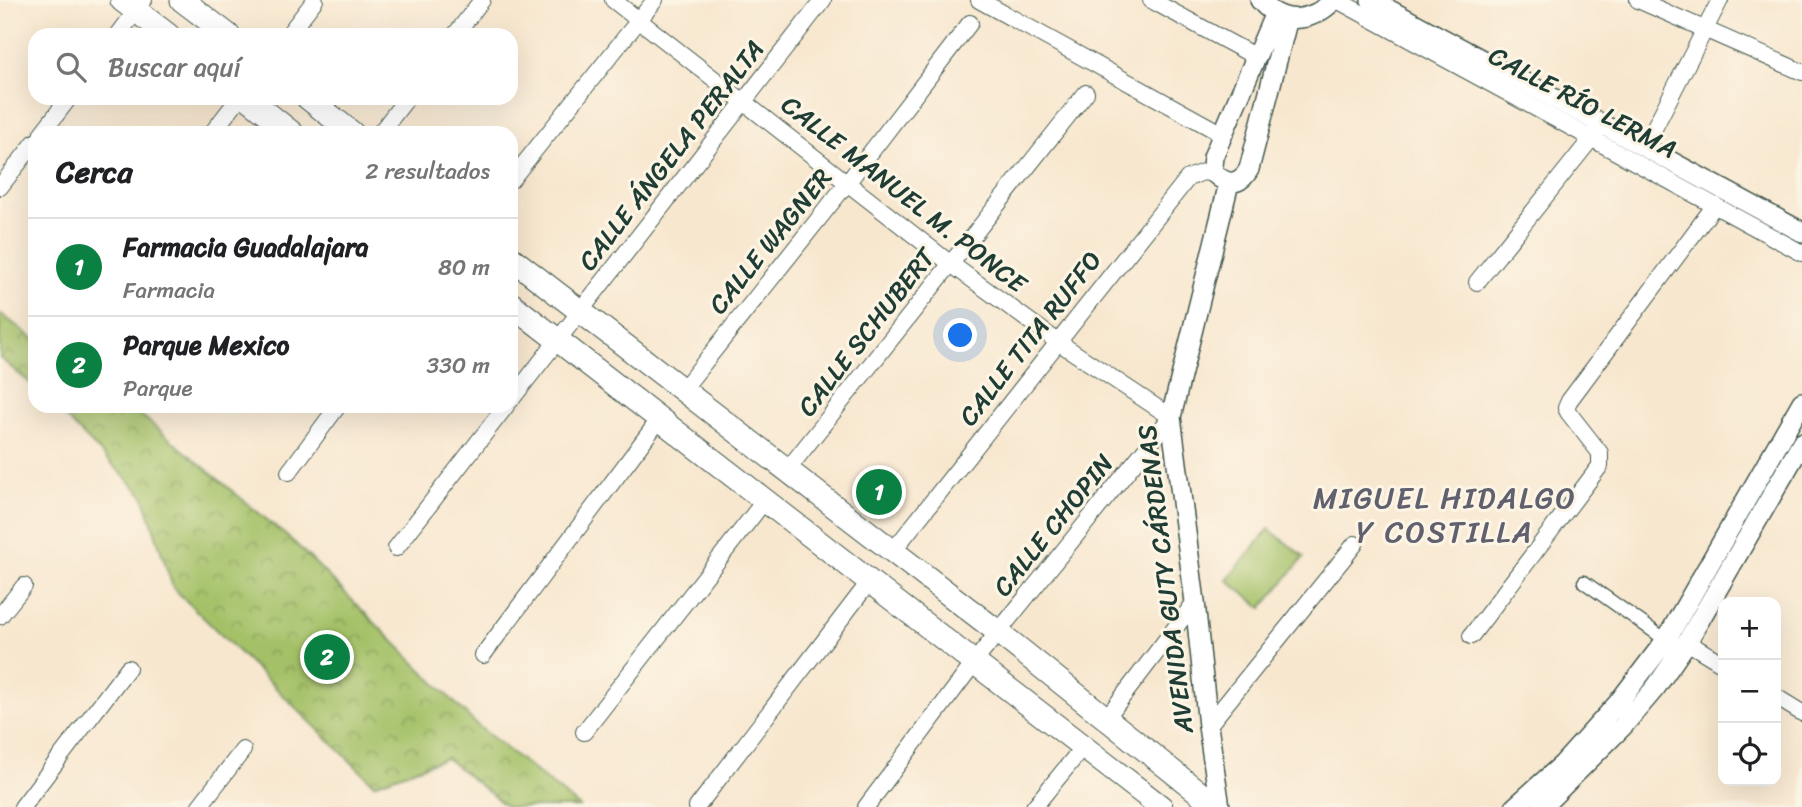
<!DOCTYPE html>
<html lang="es">
<head>
<meta charset="utf-8">
<style>
  :root { --surface:#fff; --page:#f6f6f6; --text:#202124; --muted:#757577; --line:#e0e0e0; --accent:#0b8043 }
  body { margin:0; font-family:Sriracha,sans-serif; background:var(--page); color:var(--text) }
  .controls { position:absolute; right:21px; bottom:21px; display:grid; overflow:hidden; border-radius:14px; box-shadow:0 7px 28px #0002 }
  .controls button { width:63px; height:63px; display:grid; place-items:center; padding:0; border:0; border-bottom:2px solid var(--line); background:var(--surface); color:var(--text); font:35px sans-serif }
  .you { position:absolute; left:961px; top:336px; width:24px; height:24px; margin:-18px; border:5px solid #fff; border-radius:50%; background:#1a73e8; box-shadow:0 0 0 10px #1a73e833 }
  .badge { display:grid; place-items:center; width:46px; height:46px; border-radius:50%; background:var(--accent); color:#fff; font-size:23px; font-weight:700 }
  .pin { position:absolute; translate:-50% -50%; border:4px solid #fff; box-shadow:0 2px 7px #0006 }
  .list { margin:0; padding:0; list-style:none }
  h2 { display:flex; justify-content:space-between; align-items:center; height:91px; margin:0; padding:0 28px; font-size:30px }
  h2 small { font-size:23px; font-weight:400; color:var(--muted) }
  .list li { display:grid; grid-template-columns:46px 1fr auto; gap:21px; align-items:center; box-sizing:border-box; height:98px; padding:0 28px; border-top:2px solid var(--line) }
  .list b { display:block; font-size:26px; white-space:nowrap }
  .list p { margin:0; font-size:23px; white-space:nowrap; color:var(--muted) }
  .list em { font-size:23px; font-style:normal; color:var(--muted) }
  .icon { flex:none; width:38px; height:38px; fill:none; stroke:currentColor; stroke-width:2; stroke-linecap:round; stroke-linejoin:round }
  .map { position:relative; flex:none; width:1802px; height:807px; overflow:hidden }
  .search { position:absolute; background:var(--surface); box-shadow:0 7px 28px #0002; left:28px; top:28px; width:490px; height:77px; display:flex; align-items:center; gap:18px; box-sizing:border-box; padding:0 24px; border-radius:21px; color:var(--muted); font-size:26px }
  .panel { position:absolute; background:var(--surface); box-shadow:0 7px 28px #0002; left:28px; top:126px; width:490px; height:287px; border-radius:21px }
  .map>svg:first-child { display:block }
</style>
</head>
<body>
<div class="map">
<svg width="1802" height="807" viewBox="0 0 1802 807">
  <defs>
    <pattern id="park-crowns" width="20" height="18" patternUnits="userSpaceOnUse" patternTransform="scale(1.75)"><rect width="20" height="18" fill="#a4c168"/><path d="M2 6a3 3 0 1 1 6 0M12 15a3 3 0 1 1 6 0" fill="none" stroke="#859e56"/></pattern>
  </defs>
  <rect width="100%" height="100%" fill="#fcf5e5"/>
  <filter id="ink" filterUnits="userSpaceOnUse"><feTurbulence type="fractalNoise" baseFrequency=".0143" numOctaves="2"/><feDisplacementMap in="SourceGraphic" scale="14" xChannelSelector="R" yChannelSelector="G"/><feConvolveMatrix kernelMatrix="1 2 1 2 8 2 1 2 1" color-interpolation-filters="sRGB"/></filter>
  <filter id="wash" filterUnits="userSpaceOnUse"><feTurbulence type="fractalNoise" baseFrequency=".00686" numOctaves="4" result="noise"/><feDisplacementMap in="SourceGraphic" scale="28" xChannelSelector="R" yChannelSelector="G"/><feGaussianBlur stdDeviation="1.57" result="paint"/><feColorMatrix in="noise" values="0 0 0 0 0 0 0 0 0 0 0 0 0 0 0 0 0 1.4 0 .05"/><feComposite in="paint" operator="in"/></filter>
  <g filter="url(#wash)">
    <rect width="100%" height="100%" fill="#f8e7cf"/>
    <path fill="url(#park-crowns)" stroke="#627f4e" stroke-width="2" d="M0,313L35,340V387L0,358Z
      M54,406H128L146,419L296,544L478,726L580,807H507L446,758L374,784L173,588L143,495Z"/>
    <path fill="#a4c168" stroke="#627f4e" stroke-width="2" d="M1269,529L1304,557L1262,608L1227,580Z"/>
  </g>
  <g filter="url(#ink)">
    <g fill="none" stroke-linecap="round" stroke-linejoin="round">
      <defs>
        <path id="pedestrian" d="M1584,582L1666,640"/>
        <path id="minor" d="M613,0L951,264L1058,342L1171,417L983,651L866,807
          M979,0L1222,134
          M1151,0L1256,57
          M1337,0L1802,253
          M1638,0L1802,72
          M118,35L144,0
          M288,35L315,0
          M455,35L482,0
          M42,133L69,98
          M212,133L239,98
          M380,133L407,98
          M1645,146L1720,0
          M511,180L655,0
          M0,187L35,142
          M1477,282L1599,129
          M684,388L848,182L970,23
          M511,400L823,0
          M788,469L1086,93
          M289,472L338,406
          M396,548L506,406
          M893,551L1188,178L1203,172L1215,174
          M0,616L24,586
          M1471,636L1600,466V453L1568,412L1566,408L1569,401L1715,205
          M1687,642L1723,664
          M483,655L659,420
          M1776,697L1802,713
          M1107,717L1195,602
          M1208,726L1355,544
          M584,732L765,500
          M22,807L128,668
          M199,807L243,750
          M697,807L870,581
          M1034,807L1084,746"/>
        <path id="tertiary" d="M1260,0C1282,27 1312,22 1334,0
          M1371,0L1802,232
          M1275,13L1213,157L1212,166L1215,174C1228,186 1240,185 1249,169L1288,18
          M1220,807L1208,726L1195,602L1171,417L1229,183
          M1515,807L1562,765L1618,703L1666,640L1802,402
          M1542,807L1623,726L1656,687L1687,642L1802,443"/>
        <path id="secondary" d="M122,0L168,35
          M182,0L228,35
          M248,98L292,133
          M308,98L352,133
          M511,258L998,632L1217,807
          M511,304L1161,807"/>
      </defs>
      <use href="#pedestrian" stroke="#40564b" stroke-width="15"/>
      <use href="#minor" stroke="#40564b" stroke-width="18"/>
      <use href="#tertiary" stroke="#40564b" stroke-width="22"/>
      <use href="#secondary" stroke="#40564b" stroke-width="25"/>
      <use href="#pedestrian" stroke="#fff" stroke-width="12"/>
      <use href="#minor" stroke="#fff" stroke-width="16"/>
      <use href="#tertiary" stroke="#fff" stroke-width="19"/>
      <use href="#secondary" stroke="#fff" stroke-width="23"/>
    </g>
  </g>
  <g text-anchor="middle" dominant-baseline="central" stroke-width="6" stroke-linejoin="round" paint-order="stroke">
    <g font-size="26" fill="#1f3d34" stroke="#fcf5e5">
      <text transform="translate(1583 102) rotate(28)">CALLE RÍO LERMA</text>
      <text transform="translate(671 155) rotate(-52)">CALLE ÁNGELA PERALTA</text>
      <text transform="translate(904 194) rotate(38)">CALLE MANUEL M. PONCE</text>
      <text transform="translate(770 241) rotate(-51)">CALLE WAGNER</text>
      <text transform="translate(866 332) rotate(-52)">CALLE SCHUBERT</text>
      <text transform="translate(1030 338) rotate(-52)">CALLE TITA RUFFO</text>
      <text transform="translate(1053 525) rotate(-51)">CALLE CHOPIN</text>
      <text transform="translate(1165 579) rotate(-97)">AVENIDA GUTY CÁRDENAS</text>
    </g>
    <g font-size="30" letter-spacing="2" fill="#61606e" stroke="#fcf5e5">
      <text x="1445" y="498">MIGUEL HIDALGO<tspan x="1445" dy="34">Y COSTILLA</tspan></text>
    </g>
  </g>
</svg>
<div class="controls">
<button>+</button>
<button>−</button>
<button><svg class="icon" aria-label="locate" viewBox="0 0 24 24"><circle cx="12" cy="12" r="6"/><path d="M12 2v4M12 18v4M2 12h4M18 12h4"/></svg></button>
</div>
<div class="you"></div>
<div class="pin badge" style="left:879px;top:492px">1</div>
<div class="pin badge" style="left:327px;top:657px">2</div>
<div class="search"><svg class="icon" aria-label="search" viewBox="0 0 24 24"><circle cx="10" cy="10" r="6"/><path d="M15 15l6 6"/></svg>Buscar aquí</div>
<section class="panel">
<h2>Cerca<small>2 resultados</small></h2>
<ul class="list">
<li><span class="badge">1</span><div><b>Farmacia Guadalajara</b><p>Farmacia</p></div><em>80 m</em></li>
<li><span class="badge">2</span><div><b>Parque Mexico</b><p>Parque</p></div><em>330 m</em></li>
</ul>
</section>
</div>
</body>
</html>
